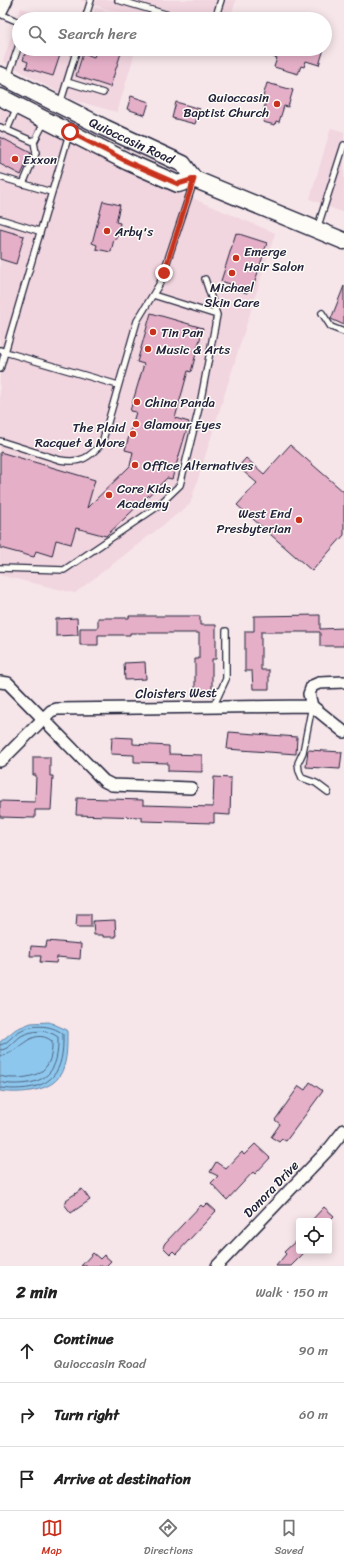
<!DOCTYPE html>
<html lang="en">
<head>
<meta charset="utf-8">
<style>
  :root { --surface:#fff; --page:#f2f2f2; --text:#222; --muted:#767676; --line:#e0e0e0; --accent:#c8321e }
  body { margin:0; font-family:Sriracha,sans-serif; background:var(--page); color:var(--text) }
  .controls { position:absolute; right:12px; bottom:12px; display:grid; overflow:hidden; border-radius:4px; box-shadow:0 2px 10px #0003 }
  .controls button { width:36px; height:36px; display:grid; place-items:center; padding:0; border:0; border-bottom:1px solid var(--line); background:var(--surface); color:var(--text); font:20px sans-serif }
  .stop { position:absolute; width:12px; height:12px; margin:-9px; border:3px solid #c8321e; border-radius:50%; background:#fff }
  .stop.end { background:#c8321e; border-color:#fff; box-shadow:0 1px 4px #0008 }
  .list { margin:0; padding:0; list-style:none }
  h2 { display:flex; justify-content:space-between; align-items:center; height:52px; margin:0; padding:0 16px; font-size:17px }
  h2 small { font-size:13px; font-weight:400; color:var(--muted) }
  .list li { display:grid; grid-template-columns:26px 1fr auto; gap:12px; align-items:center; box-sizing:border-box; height:64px; padding:0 16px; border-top:1px solid var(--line) }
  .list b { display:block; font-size:15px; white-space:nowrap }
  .list p { margin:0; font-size:13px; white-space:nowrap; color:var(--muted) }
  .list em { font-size:13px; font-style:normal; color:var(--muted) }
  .icon { flex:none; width:22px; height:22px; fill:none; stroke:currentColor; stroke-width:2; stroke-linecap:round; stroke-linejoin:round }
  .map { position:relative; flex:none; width:344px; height:1266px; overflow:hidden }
  .search { position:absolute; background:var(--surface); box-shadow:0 2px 10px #0003; left:12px; right:12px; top:12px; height:44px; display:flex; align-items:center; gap:10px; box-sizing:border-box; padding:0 14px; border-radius:22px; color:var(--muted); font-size:15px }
  .sheet { height:244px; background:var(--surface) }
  nav { display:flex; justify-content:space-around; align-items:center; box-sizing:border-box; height:56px; border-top:1px solid var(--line); background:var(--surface); font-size:11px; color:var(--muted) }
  nav a { display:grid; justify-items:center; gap:2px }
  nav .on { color:var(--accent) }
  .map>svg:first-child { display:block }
</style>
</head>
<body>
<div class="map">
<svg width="344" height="1266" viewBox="0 0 344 1266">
  <rect width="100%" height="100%" fill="#f6e5e9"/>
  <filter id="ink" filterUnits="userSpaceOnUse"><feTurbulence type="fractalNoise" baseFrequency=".025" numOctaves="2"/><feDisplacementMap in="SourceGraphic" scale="8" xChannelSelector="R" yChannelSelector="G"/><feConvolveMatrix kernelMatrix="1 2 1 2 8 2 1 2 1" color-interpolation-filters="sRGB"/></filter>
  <g filter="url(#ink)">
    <path fill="#f1d5df" d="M80,0H236L230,19H136Z
      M95,7L131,19H91Z
      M21,8L54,19H19V49H136L117,112L70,99L3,61Z
      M0,109L203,203L275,233L190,504L75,593L0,575Z
      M331,128L344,132V213L310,199Z"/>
    <path fill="#8ec7ed" stroke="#6385a6" d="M49,1022L67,1030C67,1046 68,1065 58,1078C47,1092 16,1094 0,1091V1042L16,1029L31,1023Z"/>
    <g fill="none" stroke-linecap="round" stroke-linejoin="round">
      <path stroke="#4d6482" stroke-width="1" d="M0,1045C7,1044 12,1036 18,1032C31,1024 51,1024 63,1034C64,1072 53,1089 13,1089C8,1089 4,1088 0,1088
        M0,1050C9,1050 14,1041 21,1036C32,1030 48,1029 58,1037C59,1071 47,1085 12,1084C8,1084 4,1083 0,1082
        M0,1056C17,1056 31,1025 52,1041C53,1069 40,1078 13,1078C8,1078 4,1077 0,1076"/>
    </g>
    <path fill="#e5afc8" stroke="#22223b" d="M27,49H41L60,55L53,76L26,68L28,62L23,60Z
      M97,49H117L122,50L110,87L76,76L83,53L94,57Z
      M275,49H324L319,65L306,61L304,67L301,66L298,74L274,67L277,58L273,57Z
      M267,83L293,90L288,107L284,106L279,122L276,121L275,125L263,122L264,118L262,117L266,101L262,100Z
      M131,96L149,102L145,115L127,109Z
      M176,102L200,109L195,124L172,118Z
      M0,137L31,153L21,175L0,164Z
      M103,201L120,205L116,222L120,223L117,239H114L111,252L96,249L97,245L92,243Z
      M0,229L24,236L16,264L0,259Z
      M236,233L267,243L252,291L248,289L247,293L238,290L239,287L221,281Z
      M344,286V325L331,319Z
      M151,313L203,328L191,372L188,371L175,418L189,422L172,479L167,478L106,536L76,528L71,544L56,540L52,556L36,551L34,557L0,548V452L95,480L87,508L130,466L133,452L125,450L136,412L130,411L144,364L137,362Z
      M290,445L344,492V535L312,571L237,505L257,483L238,467L246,458L264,474Z
      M320,615V629L344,628V646H320V632H261V670H269V689H253L252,671H245V631H254V616Z
      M129,616H200V625H216V659H212V694H195V659H199V633H130V635H98V645H80V628H98V618H129Z
      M77,618L78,635L56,636V619Z
      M145,662L146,679L125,680L124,663Z
      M229,732L297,737L296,754L227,749Z
      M112,737L133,738V744L169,746V754L202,755V772L168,771V763L134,762V755L111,754Z
      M308,750L342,752L340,769L306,767Z
      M33,757H50V776H53L51,810H35V818L0,817V801L35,802L36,775H33Z
      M214,777L231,778L230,815L214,814V823L142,821V817L76,815L77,798L143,800V805L213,807Z
      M77,914H91V927H76Z
      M115,920L116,937H103V935H94L93,921Z
      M47,941L81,944L80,959L57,957L56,963L40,962L41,956H30L31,946L46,947Z
      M310,1082L323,1091L286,1141L282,1139L279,1142L271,1137L280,1124L275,1120L299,1086L305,1090Z
      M255,1144L270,1158L255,1174L253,1172L227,1200L211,1183L218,1176L210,1172L216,1162L226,1169L242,1152L244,1155Z
      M82,1189L90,1200L71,1213L64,1204L67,1202L66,1200Z
      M207,1203L216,1211L176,1254L173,1251L170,1254L163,1247L165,1243L201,1205L203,1207Z
      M324,1207L334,1216L329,1221H311Z
      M299,1238V1251H306L291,1266H276L286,1254L284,1252Z
      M93,1253L100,1259L104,1255L111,1261L107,1265L108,1266H81Z"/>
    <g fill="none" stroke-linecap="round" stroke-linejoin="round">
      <defs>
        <path id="service" d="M118,0L182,19
          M0,14L19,22
          M85,19L91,0
          M215,19L221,0
          M8,77L19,45
          M67,82L103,93
          M60,104L77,49
          M0,127L34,142L36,153L23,184
          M7,130L17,107
          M69,134L5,352L118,385
          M34,142L45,121
          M0,177L51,192
          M0,219L39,231
          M317,229L344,145
          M153,295L217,315
          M322,313L331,327L344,332
          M0,350L5,352L0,369
          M0,441L60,460C81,464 90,457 102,443L137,321L160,283L194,181
          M0,568L64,570L157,507L180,485L200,404L217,315L205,279
          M312,706L303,752L298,763L299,771L302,778L316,783L328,792
          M213,707L226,679V631"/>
        <path id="minor" d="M0,682L8,683L104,781L112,785L191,788
          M344,682L319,683L312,686L309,694L312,706L344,732
          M0,761L4,758L51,711L57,709L312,706
          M217,1266L329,1149L344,1130"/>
        <path id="tertiary" d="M0,10L5,0"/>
        <g id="secondary">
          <path id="s1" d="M0,75L105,128L183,164L194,179L344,241"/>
          <path d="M0,97L128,162L178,184L194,179"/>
        </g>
      </defs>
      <use href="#service" stroke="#22223b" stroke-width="8"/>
      <use href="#minor" stroke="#22223b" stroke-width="14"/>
      <use href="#tertiary" stroke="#22223b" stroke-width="17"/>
      <use href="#secondary" stroke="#22223b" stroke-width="19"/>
      <use href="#service" stroke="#fdfcf7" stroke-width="5.5"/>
      <use href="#minor" stroke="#fdfcf7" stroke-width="11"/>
      <use href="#tertiary" stroke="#fdfcf7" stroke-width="14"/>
      <use href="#secondary" stroke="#fdfcf7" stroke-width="16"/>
    </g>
  </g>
  <g fill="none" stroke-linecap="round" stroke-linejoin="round" filter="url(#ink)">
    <path stroke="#c8321e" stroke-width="5" d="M70,132L128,162L178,184L194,179L164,273"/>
  </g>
  <g fill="#c8321e" stroke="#fdfcf7" stroke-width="1.5">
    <circle cx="277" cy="104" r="4"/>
    <circle cx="15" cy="159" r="4"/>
    <circle cx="107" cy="231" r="4"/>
    <circle cx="236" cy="258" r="4"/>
    <circle cx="232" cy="273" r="4"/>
    <circle cx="153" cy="332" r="4"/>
    <circle cx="148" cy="349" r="4"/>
    <circle cx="137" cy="402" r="4"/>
    <circle cx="136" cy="424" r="4"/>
    <circle cx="133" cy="434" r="4"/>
    <circle cx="135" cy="465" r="4"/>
    <circle cx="109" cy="495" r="4"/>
    <circle cx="299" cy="520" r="4"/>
  </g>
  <g text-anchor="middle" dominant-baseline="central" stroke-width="3" stroke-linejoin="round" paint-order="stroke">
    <g font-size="13" fill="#22223b" stroke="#fdfcf7" text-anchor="start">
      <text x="269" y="97" text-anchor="end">Quioccasin<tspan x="269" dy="15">Baptist Church</tspan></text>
      <text x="23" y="159">Exxon</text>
      <text x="115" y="231">Arby's</text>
      <text x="244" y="251">Emerge<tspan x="244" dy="15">Hair Salon</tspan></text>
      <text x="232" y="287" text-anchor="middle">Michael<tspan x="232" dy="15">Skin Care</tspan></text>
      <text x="161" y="332">Tin Pan</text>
      <text x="156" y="349">Music &amp; Arts</text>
      <text x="145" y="402">China Panda</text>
      <text x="144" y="424">Glamour Eyes</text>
      <text x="125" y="427" text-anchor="end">The Plaid<tspan x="125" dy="15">Racquet &amp; More</tspan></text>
      <text x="143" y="465">Office Alternatives</text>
      <text x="117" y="488">Core Kids<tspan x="117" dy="15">Academy</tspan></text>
      <text x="291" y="513" text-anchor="end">West End<tspan x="291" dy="15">Presbyterian</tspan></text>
    </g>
    <g font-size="13" fill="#22223b" stroke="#fdfcf7">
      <text stroke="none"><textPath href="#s1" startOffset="147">Quioccasin Road</textPath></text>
      <text transform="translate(176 693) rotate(-1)">Cloisters West</text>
      <text transform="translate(271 1189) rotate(-46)">Donora Drive</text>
    </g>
  </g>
</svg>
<div class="controls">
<button><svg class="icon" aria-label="locate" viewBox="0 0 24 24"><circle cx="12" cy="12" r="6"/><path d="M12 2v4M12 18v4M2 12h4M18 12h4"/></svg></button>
</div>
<div class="stop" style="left:70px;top:132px"></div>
<div class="stop end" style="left:164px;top:273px"></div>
<div class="search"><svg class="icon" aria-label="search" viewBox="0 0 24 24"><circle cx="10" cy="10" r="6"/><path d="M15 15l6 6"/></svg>Search here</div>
</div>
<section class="sheet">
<h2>2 min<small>Walk · 150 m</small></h2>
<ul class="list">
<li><svg class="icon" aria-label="ahead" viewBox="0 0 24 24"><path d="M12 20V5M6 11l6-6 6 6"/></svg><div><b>Continue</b><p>Quioccasin Road</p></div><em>90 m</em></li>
<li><svg class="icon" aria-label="right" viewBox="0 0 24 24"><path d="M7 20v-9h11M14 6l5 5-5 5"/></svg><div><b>Turn right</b></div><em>60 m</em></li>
<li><svg class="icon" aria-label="arrive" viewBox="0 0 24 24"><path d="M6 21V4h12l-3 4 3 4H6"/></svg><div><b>Arrive at destination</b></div></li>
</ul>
</section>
<nav>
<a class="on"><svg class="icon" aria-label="map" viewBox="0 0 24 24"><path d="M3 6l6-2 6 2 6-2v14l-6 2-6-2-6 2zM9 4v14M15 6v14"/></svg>Map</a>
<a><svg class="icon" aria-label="directions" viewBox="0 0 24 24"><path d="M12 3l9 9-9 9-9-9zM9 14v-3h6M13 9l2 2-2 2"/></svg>Directions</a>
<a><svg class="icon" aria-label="saved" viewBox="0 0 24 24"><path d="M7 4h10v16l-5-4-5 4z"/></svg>Saved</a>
</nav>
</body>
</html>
